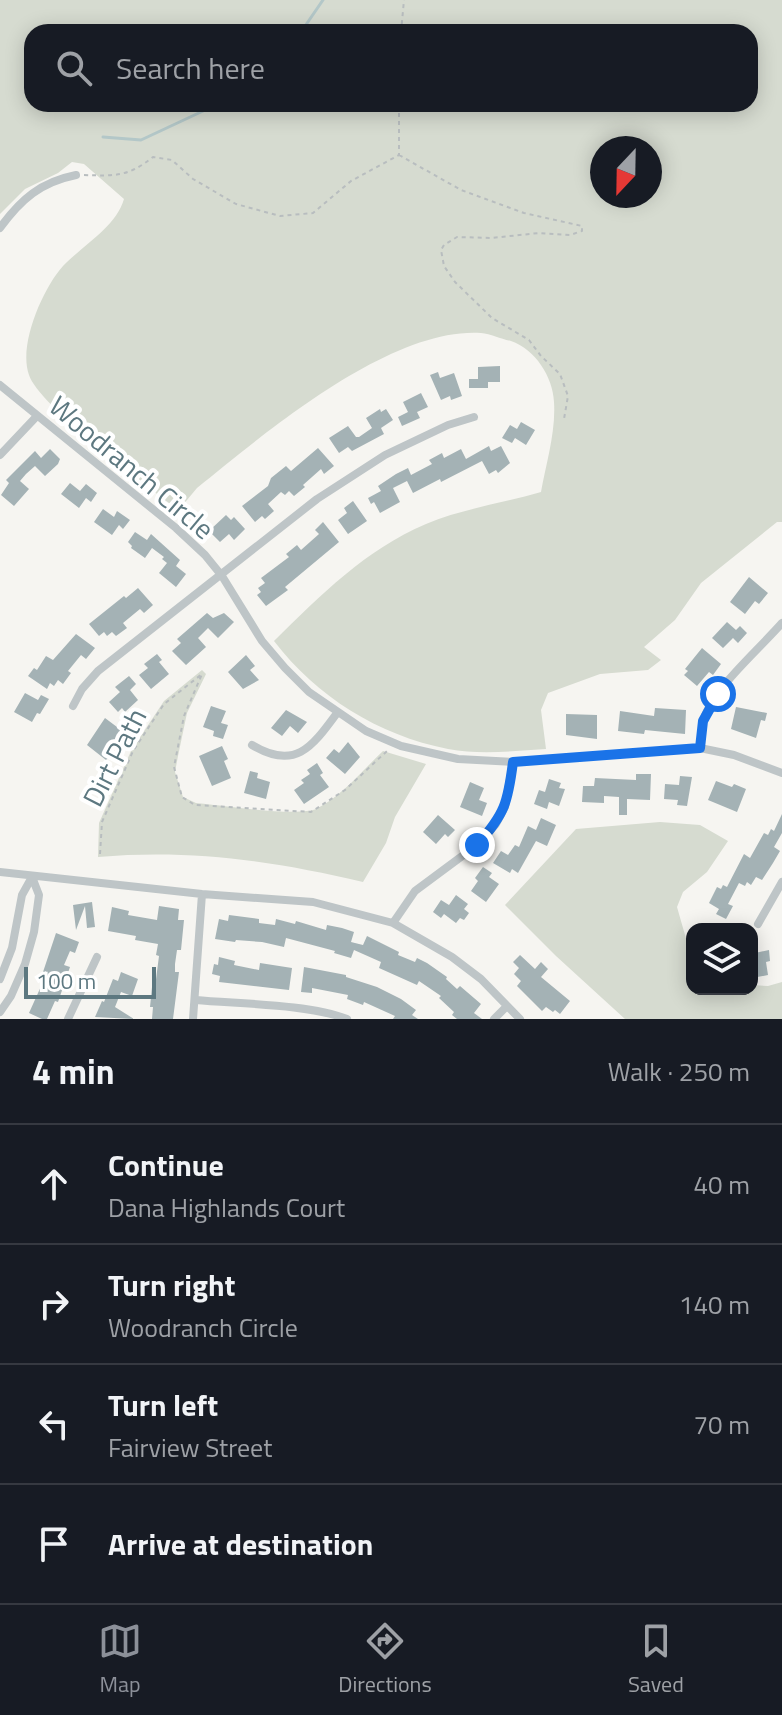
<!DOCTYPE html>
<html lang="en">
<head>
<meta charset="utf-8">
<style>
  :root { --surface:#171b24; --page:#20242c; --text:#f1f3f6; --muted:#9ea1a6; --line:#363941; --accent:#8c9099 }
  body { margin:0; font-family:"Titillium Web",sans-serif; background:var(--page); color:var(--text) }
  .controls { position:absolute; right:24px; bottom:24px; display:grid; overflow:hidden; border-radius:16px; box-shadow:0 4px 20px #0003 }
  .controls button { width:72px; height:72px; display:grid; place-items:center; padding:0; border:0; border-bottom:2px solid var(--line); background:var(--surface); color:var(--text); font:40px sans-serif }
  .compass { position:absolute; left:590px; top:136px; width:72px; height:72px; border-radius:50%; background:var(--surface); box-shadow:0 4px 20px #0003; rotate:202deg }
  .scale { position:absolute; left:24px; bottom:20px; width:132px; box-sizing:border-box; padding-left:8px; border:4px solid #5d7880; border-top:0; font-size:22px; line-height:28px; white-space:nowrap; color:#5d7880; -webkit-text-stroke:6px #fff; paint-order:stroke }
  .stop { position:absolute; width:24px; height:24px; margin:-18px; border:6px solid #1a73e8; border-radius:50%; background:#fff }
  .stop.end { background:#1a73e8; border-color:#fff; box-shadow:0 2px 8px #0008 }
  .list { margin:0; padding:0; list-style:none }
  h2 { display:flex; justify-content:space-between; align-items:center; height:104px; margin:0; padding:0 32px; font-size:34px }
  h2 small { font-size:26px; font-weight:400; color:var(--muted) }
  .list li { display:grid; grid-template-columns:52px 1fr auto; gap:24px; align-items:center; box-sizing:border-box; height:120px; padding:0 32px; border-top:2px solid var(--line) }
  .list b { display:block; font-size:30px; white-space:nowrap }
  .list p { margin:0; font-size:26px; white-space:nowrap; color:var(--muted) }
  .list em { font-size:26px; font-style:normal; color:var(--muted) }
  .icon { flex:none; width:44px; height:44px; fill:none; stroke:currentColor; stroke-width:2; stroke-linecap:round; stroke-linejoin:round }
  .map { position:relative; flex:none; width:782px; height:1019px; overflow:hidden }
  .search { position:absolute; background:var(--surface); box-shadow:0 4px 20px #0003; left:24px; right:24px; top:24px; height:88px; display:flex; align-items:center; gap:20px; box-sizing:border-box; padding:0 28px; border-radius:24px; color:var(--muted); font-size:30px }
  .sheet { height:584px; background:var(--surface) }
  nav { display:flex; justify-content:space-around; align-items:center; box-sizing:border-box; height:112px; border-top:2px solid var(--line); background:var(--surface); font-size:22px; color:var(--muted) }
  nav a { display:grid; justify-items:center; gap:4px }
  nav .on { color:var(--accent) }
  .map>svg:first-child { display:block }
</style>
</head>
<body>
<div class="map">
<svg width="782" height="1019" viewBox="0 0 782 1019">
  <rect width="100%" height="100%" fill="#f6f5f1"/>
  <path fill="#d6dbd0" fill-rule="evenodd" d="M0,0H782V522H777L701,583L675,620L644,647L661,660L648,670L600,674L548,693L541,710L546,749C514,751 480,755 448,749C378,735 317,697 274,641C322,594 365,550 426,524C461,509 504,503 541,492C546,464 556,432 554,402C553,377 535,349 511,341C501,339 491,334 481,333C390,327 265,433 197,488L182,506L169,503C140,480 39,405 29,375C18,345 43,288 63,266C82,246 116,227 124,199L84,164L72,162L58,173L25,189L0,214ZM32,32H750V104H32ZM650,148V196H602V148Z
    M202,670L206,674L187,713L178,756L175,772L183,797L196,803C220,805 296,817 316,809C341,797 363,770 383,751L426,764L395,817L386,843L363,882C273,861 191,849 98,857L99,823L131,751L164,701Z
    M660,822L700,825L728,841L707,872L683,892L677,907L687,942L692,948V989H752V985L768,986L782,982V1019H625L556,956L505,905L576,829Z"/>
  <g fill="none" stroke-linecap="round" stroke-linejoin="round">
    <path stroke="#b3c7c8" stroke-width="3" d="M301,32L323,0
      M103,137L141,140L218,104"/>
  </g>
  <path fill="#a4b2b5" d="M500,366V382H488V388H469V379H478V367Z
    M438,372L440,378L454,373L462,396L451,400L450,396L441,400L430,375Z
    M421,393L428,407L417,412L420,418L402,426L398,417L408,412L403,402Z
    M380,409L381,412L386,409L393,420L381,428L384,434L352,451L348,447L339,453L329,438L348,426L356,437H359L372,428L366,418Z
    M521,422L535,430L526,445L515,438L512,443L502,438L510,425L517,429Z
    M489,446L491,451L501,446L510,463L498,473L496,470L489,474L482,461L441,482L440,479L413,493L407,481L393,488L400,502L380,513L374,502L371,504L368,498L381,491L378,486L396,474L408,468L411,475L432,464L429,460L442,453L444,458L461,449L466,459Z
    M318,448L334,466L324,474L321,469L303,485L305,487L294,496L289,491L285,495L281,492L268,504L274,511L265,519L262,516L255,522L242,506L268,486L271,478L286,466L291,471Z
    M50,449L60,459L58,464L45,476L35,466L26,474L20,481L29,489L14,506L1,495L9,483L6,480L35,451L41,458Z
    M70,483L80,491L86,484L97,493L91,502L86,498L79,508L61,494Z
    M353,501L367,521L348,534L338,520L347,513L344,508Z
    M103,509L114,517L117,511L130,520L123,529L119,525L112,535L94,522Z
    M226,515L231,520L234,517L245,529L234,540L229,534L220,542L209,531Z
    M323,522L339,542L285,587L288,590L266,606L257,595L261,592L258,588L265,583L261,578L289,557L286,554L297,545L301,550L319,534L315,530Z
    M135,532L147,540L151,534L180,560L176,566L186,574L176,587L159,573L167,563L162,559L164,557L152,548L145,558L131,548L132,546L128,542Z
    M749,577L768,593L759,604L755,601L745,614L730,602Z
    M138,588L153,605L144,613L140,609L123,623L127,628L116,636L112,632L107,636L104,632L99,636L89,624L124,596L126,598Z
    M207,613L213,618L224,613L234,622L218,638L208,628L198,638L206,647L186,665L172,651L181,643L177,639Z
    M727,622L736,630L740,626L747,633L738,643L733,638L723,648L712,638Z
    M76,634L95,648L86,659L81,655L68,671L71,673L63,684L58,680L54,686L50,683L47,689L28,676L34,668L37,670L46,656L53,660Z
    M702,648L721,664L713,675L709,672L697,686L684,675L688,671L685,669Z
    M157,654L162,660L159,662L169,674L151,689L139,675L148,668L144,664Z
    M246,655L255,666L250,670L259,680L243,689L228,672Z
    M129,676L136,684L130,690L138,700L125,712L122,708L118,712L109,702L120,692L115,687Z
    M25,693L38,700L41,695L49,699L40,714L37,713L32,722L14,712Z
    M211,706L226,711L221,723L228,725L223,739L213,736L214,731L203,727Z
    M736,707L767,713L765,721L761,720L756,738L731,729Z
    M655,708L686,710L685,734L645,730L644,734L618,731L620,711L654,716Z
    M286,710L307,722L298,733L290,726L282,736L271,728Z
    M566,714L597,715V739L566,735Z
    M105,718L125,733L109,753L111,755L106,760L87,745Z
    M348,742L360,757L345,774L326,758L334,749L339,753Z
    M222,746L228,759L224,761L231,778L212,786L199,756Z
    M317,763L323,773L320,775L329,787L304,804L294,790L304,783L301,780L310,774L307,770Z
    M250,771L258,773L257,778L270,782L266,799L244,793Z
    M636,774H651L650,800L627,799V815H619V797L604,796V803L582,802L583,786H594L595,778L636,780Z
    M680,776L692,777L687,806L677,805L678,800L664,799L665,784L679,785Z
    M549,779L561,783L559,788L565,789L559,806L549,802L547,809L534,804L539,790L545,792Z
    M716,781L732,787L734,784L746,789L737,812L708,800Z
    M470,782L484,788L479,800L487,803L482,816L460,807Z
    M782,814V833L774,847L780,851L773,863L762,880L756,877L751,885L747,882L745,886L739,883L728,904L733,906L726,919L716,914L719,909L709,903L717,887L721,889L723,885L727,887L744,854L750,858L764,833L768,835L771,829L774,831Z
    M438,815L455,830L448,837L445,834L436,844L423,832Z
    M541,818L556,825L547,846L536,841L518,873L512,869L510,873L493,863L501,851L508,855L515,845L519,847L528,826L536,830Z
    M483,867L492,873L489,877L499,884L486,902L471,891L478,881L475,878Z
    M456,895L468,904L464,909L469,913L464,920L460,918L456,923L444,914L441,918L433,912L441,900L449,905Z
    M92,902L95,927L87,928L85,906L76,930L73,905Z
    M159,906L179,909L178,920H184L181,950H177L175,964V972H179L173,1019H152L153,1007H150L152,987H155L159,956L156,955L158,944L135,940L136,936L108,931L112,907L129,911L128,915L157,920Z
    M229,915L259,919V923L275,925L276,919L295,924L296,921L326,930L327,925L342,928L354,932L351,942L363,945L367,936L399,952L398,955L415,962L417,958L427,963L447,977L446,979L457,989L460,986L481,1004L474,1013L482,1019H457L452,1015L454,1012L439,998L441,996L419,981L417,985L379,968L381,962L354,950L351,958L334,953L335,951L286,938L284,947L262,942L236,940L235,942L215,939L219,919L228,921Z
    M56,933L79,942L75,953L70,951L64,965L70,967L58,1002L55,1001L47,1019H42L29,1013L47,973L43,972Z
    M769,950L770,961L766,962L768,975L752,978L755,953Z
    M520,955L535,969L541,962L548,969L541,977L570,1001L560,1014L555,1010L553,1012L546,1007L542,1011L517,986L521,981L514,974L519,968L513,962Z
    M219,957L235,961L234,965L259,970L260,963L292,968L289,990L219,982L220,976L212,974L214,964L218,965Z
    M304,967L346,975V977L377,987L401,999L416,1010L412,1015L418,1019H393L395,1016L364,1002L363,1005L347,999L348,995L312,988V993L301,992Z
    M121,972L138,979L132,996L121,992L115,1007L134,1019L95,1017L102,1001L104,1002L113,979L118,981Z"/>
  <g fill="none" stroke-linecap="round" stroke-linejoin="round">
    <path stroke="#b8bdbf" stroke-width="2" stroke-dasharray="4 4" stroke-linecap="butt" d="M401,32L404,0
      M399,155L461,190L524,213L582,226V231L570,235L539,233L491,238L457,237L444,245L441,250L444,266L455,282L492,318L529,340L541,356L560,374L568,396L564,419
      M84,175C115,176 128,177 153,157L172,160L193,179L236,204L280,216L313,213L351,181L399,155V104
      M100,854L102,822L133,751L164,704L202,674L184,716L174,767L182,797L195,805L311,812L345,790L387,751"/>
    <path stroke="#bec5c7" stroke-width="8" d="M0,228C21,199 41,182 76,175
      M0,385L176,528L205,555L222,576L262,641L285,668L309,692L366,731L401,746L458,759L513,762L700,748L734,755L782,773
      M0,455L36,417
      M73,706L82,689L98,671L317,499L385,455L448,425L474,417
      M252,745C295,771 312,747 337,713
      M700,748C702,736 701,722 707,711C721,682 760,648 782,623
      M0,872L202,894L313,902L393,923L452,957L481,979L520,1019
      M393,923L415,891L477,845L496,824L505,807L513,762
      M758,924L782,882
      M0,979L12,948L22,895L32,877
      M196,1000C239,1004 309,1004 347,1019
      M0,1012L11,996L25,964L34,932L39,895L32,877
      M68,1019L97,957
      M193,1019L202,894
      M494,1019L507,1006"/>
  </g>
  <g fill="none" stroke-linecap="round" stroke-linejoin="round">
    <path stroke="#1a73e8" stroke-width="10" d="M477,845C505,814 508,802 513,762L700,748L703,721L718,694"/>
  </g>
  <g text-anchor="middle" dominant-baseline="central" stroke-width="8" stroke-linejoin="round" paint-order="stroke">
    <g font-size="28" fill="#5d7880" stroke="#fff">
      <text transform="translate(132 467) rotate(40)">Woodranch Circle</text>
      <text transform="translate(114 757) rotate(-63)">Dirt Path</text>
    </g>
  </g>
</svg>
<div class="controls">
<button><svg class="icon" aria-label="layers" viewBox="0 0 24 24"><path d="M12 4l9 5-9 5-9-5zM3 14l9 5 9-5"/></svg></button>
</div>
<svg class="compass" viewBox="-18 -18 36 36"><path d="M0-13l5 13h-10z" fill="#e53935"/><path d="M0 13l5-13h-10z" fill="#9ea1a6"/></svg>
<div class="scale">100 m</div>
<div class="stop" style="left:718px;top:694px"></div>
<div class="stop end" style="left:477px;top:845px"></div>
<div class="search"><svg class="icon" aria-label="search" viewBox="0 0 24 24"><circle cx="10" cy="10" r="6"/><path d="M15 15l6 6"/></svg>Search here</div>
</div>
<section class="sheet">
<h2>4 min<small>Walk · 250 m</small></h2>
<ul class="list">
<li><svg class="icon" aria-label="ahead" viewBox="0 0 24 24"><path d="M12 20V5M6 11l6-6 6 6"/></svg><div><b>Continue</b><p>Dana Highlands Court</p></div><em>40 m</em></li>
<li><svg class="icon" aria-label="right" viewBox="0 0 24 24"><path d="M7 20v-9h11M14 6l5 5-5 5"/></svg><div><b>Turn right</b><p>Woodranch Circle</p></div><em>140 m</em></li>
<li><svg class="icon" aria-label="left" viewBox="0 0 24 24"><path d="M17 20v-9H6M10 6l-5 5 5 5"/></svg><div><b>Turn left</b><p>Fairview Street</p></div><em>70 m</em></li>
<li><svg class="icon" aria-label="arrive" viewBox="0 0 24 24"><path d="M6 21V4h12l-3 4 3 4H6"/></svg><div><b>Arrive at destination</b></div></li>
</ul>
</section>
<nav>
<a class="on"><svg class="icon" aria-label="map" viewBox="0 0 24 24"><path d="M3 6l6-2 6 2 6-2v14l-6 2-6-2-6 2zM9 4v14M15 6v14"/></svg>Map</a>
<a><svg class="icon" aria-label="directions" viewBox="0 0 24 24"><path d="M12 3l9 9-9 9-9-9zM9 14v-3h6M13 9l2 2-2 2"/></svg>Directions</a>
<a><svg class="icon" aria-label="saved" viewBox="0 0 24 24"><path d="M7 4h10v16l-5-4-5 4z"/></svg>Saved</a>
</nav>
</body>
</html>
